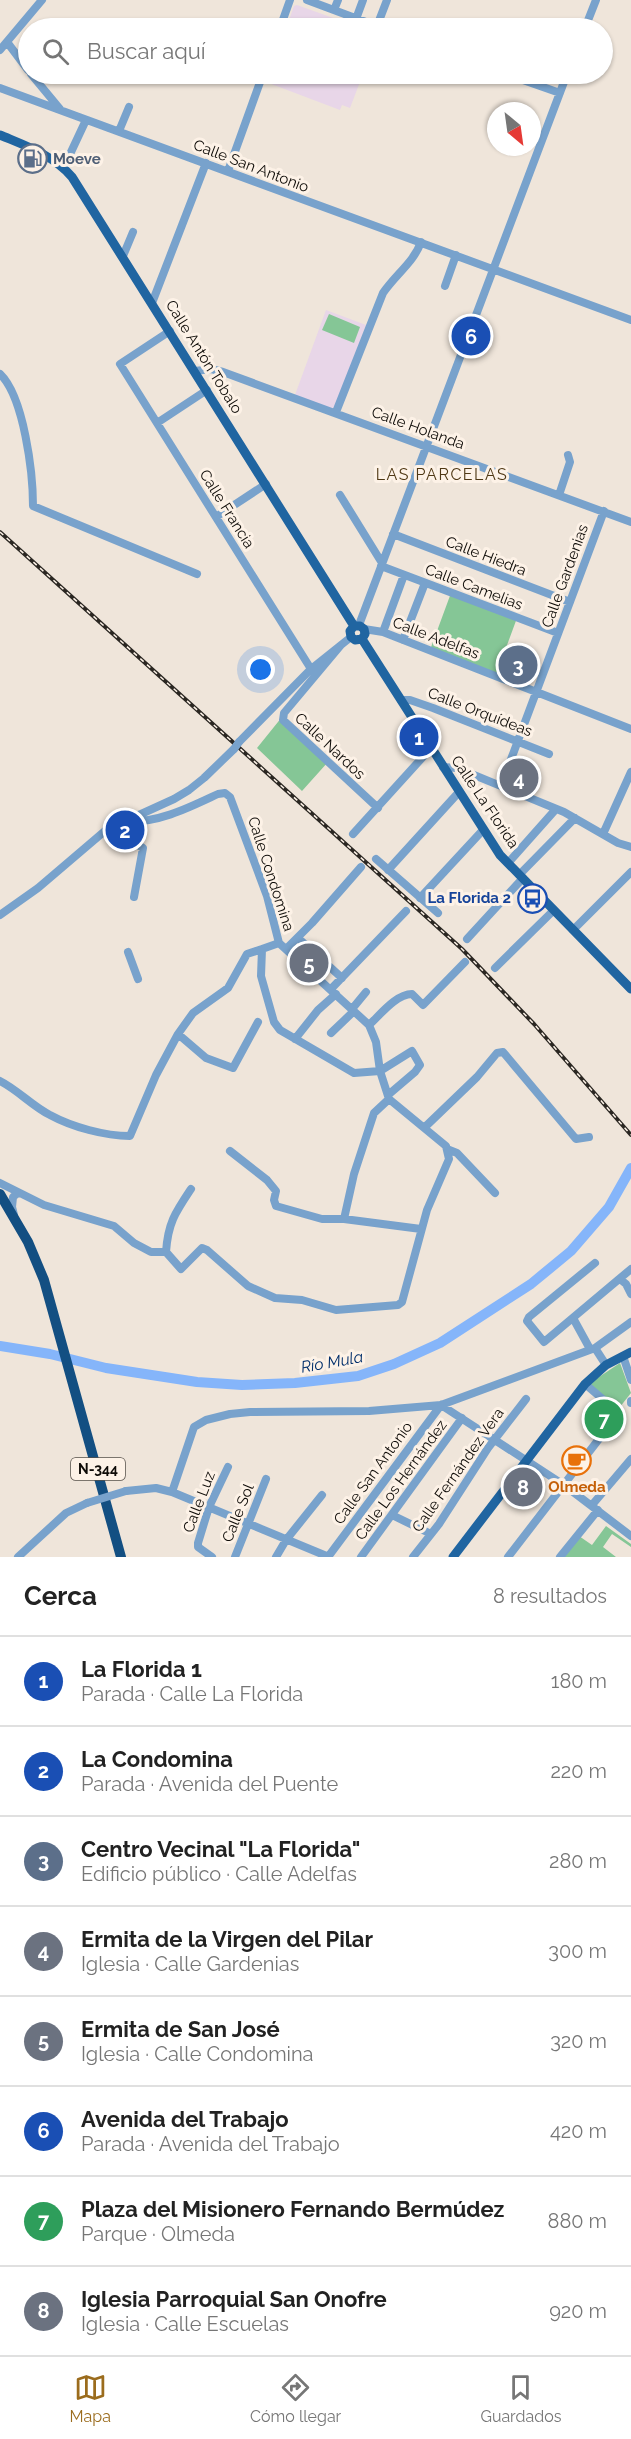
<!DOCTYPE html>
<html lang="es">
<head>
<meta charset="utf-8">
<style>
  :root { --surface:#fff; --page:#f2f2f2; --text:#222; --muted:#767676; --line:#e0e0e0; --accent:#9b6c1d }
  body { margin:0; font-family:Raleway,sans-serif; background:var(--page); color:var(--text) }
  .compass { position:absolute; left:487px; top:102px; width:54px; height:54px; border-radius:50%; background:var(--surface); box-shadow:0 2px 4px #0004; rotate:151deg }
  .you { position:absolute; left:261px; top:670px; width:21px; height:21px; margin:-15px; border:4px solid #fff; border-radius:50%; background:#1a73e8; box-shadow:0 0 0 9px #1a73e833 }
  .badge { display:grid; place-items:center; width:39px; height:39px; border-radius:50%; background:var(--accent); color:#fff; font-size:20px; font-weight:700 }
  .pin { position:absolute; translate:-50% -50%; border:3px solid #fff; box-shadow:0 2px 6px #0006 }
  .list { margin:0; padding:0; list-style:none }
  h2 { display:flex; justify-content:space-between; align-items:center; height:78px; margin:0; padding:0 24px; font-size:26px }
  h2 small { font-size:20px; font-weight:400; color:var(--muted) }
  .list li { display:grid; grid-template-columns:39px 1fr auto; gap:18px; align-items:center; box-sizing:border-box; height:90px; padding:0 24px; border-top:2px solid var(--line) }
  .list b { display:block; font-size:22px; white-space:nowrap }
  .list p { margin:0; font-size:20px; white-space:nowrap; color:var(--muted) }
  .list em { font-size:20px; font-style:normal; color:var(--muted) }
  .icon { flex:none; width:33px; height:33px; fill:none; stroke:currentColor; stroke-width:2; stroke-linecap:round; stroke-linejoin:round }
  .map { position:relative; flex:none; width:631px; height:1557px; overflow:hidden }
  .search { position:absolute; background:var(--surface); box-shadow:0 2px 4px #0004; left:18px; right:18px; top:18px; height:66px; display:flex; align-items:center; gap:15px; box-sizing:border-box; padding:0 21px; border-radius:33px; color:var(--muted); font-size:22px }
  .sheet { height:798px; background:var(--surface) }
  nav { display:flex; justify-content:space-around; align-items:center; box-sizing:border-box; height:84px; border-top:2px solid var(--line); background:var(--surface); font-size:16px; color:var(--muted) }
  nav a { display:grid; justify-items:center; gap:3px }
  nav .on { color:var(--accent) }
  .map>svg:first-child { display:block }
</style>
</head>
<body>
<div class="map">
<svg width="631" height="1557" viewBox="0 0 631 1557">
  <rect width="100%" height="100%" fill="#efe5da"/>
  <path fill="#e8d6e8" d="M297,5L361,28H286L294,6Z
    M269,74H363L350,108L342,105L340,110L266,82Z
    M326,310L366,325L335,406L332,409L295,395Z"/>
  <path fill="#85c696" d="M329,314L360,327L354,343L322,330Z
    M451,593L517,618L496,675L430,650Z
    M282,717L328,762L302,791L257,748Z
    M620,1363L631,1393L597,1436L588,1428L609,1408L584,1387Z
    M606,1526L631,1544V1547L612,1534L603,1547L616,1557H563L579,1536L592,1545Z"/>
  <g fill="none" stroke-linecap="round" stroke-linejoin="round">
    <path stroke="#85b5fa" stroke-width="10" d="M0,1346L50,1354L106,1368L197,1382L242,1385L295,1383L358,1376L394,1364L440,1343L531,1284L571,1251L609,1207L631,1168"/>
    <path stroke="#78a2cc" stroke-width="8" d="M307,0L382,28
      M334,10L338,0
      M356,19L363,0
      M377,26L387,0
      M280,28L290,0
      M585,28L596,0
      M7,42L28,70
      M0,50L42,0
      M31,74L60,109
      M506,74L560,93
      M0,88L631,320
      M119,131L129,107
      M64,167L86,120
      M228,171L263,74
      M123,256L133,232
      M445,286L456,255
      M152,303L206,163
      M170,331L120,364L311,669
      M195,371L211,369L223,372L631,522
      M0,374C24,397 33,473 33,506L197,574
      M336,412L383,293C395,275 414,262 421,242
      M157,423L207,390
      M340,495L382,563
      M559,495L570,462L568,455
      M216,517L266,484
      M393,534L570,602
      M381,566L558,633
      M359,625L567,74
      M364,629L383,632L631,729
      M383,632L404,575
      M403,640L425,583
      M341,645L284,713L283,720L378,808
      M401,700H410L433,708L549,754
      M239,742L311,669L351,637
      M443,767L457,768L564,812L618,843L631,847
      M501,786L604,511
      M127,822C161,822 188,808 218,794L225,793L230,797L267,896L279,943L369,1025L376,1042L380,1071L389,1099
      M119,825L123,836L143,848L134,897
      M353,834L431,748
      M603,834L631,772
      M376,859L438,913
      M508,863L556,809
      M388,870L459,792
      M519,875L575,818
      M420,898L483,830
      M0,915L38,888L106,830L174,799L189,790L204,778L234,749
      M573,930L631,872
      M298,938L342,978
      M467,939L523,878
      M262,949L279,943
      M286,949L312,923L361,867
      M128,952L138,979
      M495,968L554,910
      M331,989L406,911
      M352,1009L366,992
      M369,1025C380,1015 396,994 412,994L423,1005L465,962
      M331,1033L354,1011
      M178,1034L206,1058L233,1068L258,1022
      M295,1039L318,1010L336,994
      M0,1081C18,1090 32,1106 50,1115C72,1127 105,1136 130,1136L156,1075L178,1034L193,1013L228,988L247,954L262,949L261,976L274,1022L280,1030L354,1073L380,1071L412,1051L420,1065L415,1072L388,1095
      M389,1099L374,1113L354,1174L344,1219L421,1229
      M425,1127L477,1077L497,1053L503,1052L576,1139L589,1137
      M447,1149L457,1153L495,1193
      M230,1151L267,1180L276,1191L274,1200L276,1206L322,1219H344
      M0,1183L44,1205L114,1226L134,1243L151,1252H166L181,1269L202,1248L207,1250L248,1286L275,1298L302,1300L336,1310L398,1305L402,1302L427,1210L449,1159L446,1146L389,1099
      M14,1215L12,1207L13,1197L18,1193
      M166,1252C168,1223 175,1213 191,1189
      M595,1263L529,1317L527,1321L544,1342L631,1269
      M620,1279L626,1284L631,1294
      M573,1318L590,1349
      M595,1348L606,1365
      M623,1356L631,1380
      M631,1401V1403
      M441,1405L564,1485L631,1536
      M126,1491L156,1488L172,1492L329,1557
      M172,1492L194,1427L206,1420L230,1414L250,1412L369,1411L441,1405L595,1348L631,1322
      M592,1505L631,1459
      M392,1515L431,1534
      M18,1557L66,1513L87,1503
      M212,1557L198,1547V1543L209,1507L228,1467
      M235,1557L266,1479
      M276,1557L286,1540L322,1495
      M328,1557L441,1405
      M361,1557L462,1418
      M413,1557L439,1524L488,1448L526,1399
      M508,1557L619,1413L585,1384
      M560,1557L598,1510"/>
    <path stroke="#2065a1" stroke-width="9" d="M0,135C26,146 53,155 72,177L354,626
      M354,626L350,631L351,637L355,640L362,639
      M354,626H360L364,629L365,634L362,639
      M362,639L500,855L631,989
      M453,1557L585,1384L606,1365L631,1352"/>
    <path stroke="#134f82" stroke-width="10" d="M0,1194L28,1242L44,1280L121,1557"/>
    <defs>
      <path id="rail" d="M0,532L462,949L534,1024L631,1135"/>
    </defs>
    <use href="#rail" stroke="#2b2722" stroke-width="4"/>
    <use href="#rail" stroke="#fdf2e7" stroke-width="1.5" stroke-dasharray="4.5" stroke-linecap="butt"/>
    <path stroke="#78a2cc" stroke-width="8" d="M234,749L239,742
      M87,1503L126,1491"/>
  </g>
  <defs>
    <symbol id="fuel-ring" viewBox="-11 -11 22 22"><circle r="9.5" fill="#fdf2e7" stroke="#5c6f8a" stroke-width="1.5"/><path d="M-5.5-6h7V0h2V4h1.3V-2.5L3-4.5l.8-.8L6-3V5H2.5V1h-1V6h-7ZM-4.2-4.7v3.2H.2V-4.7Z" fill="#5c6f8a"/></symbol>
    <symbol id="bus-ring" viewBox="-11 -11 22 22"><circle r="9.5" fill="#fdf2e7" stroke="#1a4fb4" stroke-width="1.5"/><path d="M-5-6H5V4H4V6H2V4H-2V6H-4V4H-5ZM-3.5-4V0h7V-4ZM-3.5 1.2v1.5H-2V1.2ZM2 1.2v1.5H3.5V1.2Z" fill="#1a4fb4"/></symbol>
    <symbol id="cafe-ring" viewBox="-11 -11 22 22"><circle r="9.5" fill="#fdf2e7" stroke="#e8710a" stroke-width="1.5"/><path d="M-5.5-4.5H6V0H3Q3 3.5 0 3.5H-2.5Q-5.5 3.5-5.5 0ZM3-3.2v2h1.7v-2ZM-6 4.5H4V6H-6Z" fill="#e8710a"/></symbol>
  </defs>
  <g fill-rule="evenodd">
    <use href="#fuel-ring" x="16" y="142" width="33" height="33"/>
    <use href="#bus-ring" x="516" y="882" width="33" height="33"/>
    <use href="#cafe-ring" x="560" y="1444" width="33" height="33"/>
  </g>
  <g text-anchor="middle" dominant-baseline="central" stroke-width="6" stroke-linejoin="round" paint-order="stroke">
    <rect fill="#fdf2e7" stroke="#56504a" stroke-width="1.5" x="71" y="1458" width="54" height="22" rx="4.5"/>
    <g font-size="14" font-weight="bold" fill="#0e0b07">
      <text x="98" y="1469">N-344</text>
    </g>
    <g font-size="15" font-weight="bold" fill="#4e5e75" stroke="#fdf2e7" text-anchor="start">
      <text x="53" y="159">Moeve</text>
    </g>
    <g font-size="15" fill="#0e0b07" stroke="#fdf2e7">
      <text transform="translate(251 166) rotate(21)">Calle San Antonio</text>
      <text transform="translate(204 357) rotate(58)">Calle Antón Tobalo</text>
      <text transform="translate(418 428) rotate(20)">Calle Holanda</text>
      <text transform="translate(227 509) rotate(58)">Calle Francia</text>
      <text transform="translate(486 556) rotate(21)">Calle Hiedra</text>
      <text transform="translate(565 576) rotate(-70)">Calle Gardenias</text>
      <text transform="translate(474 587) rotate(21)">Calle Camelias</text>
      <text transform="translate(436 638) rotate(21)">Calle Adelfas</text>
      <text transform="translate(480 712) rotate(21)">Calle Orquídeas</text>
      <text transform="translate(330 746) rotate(43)">Calle Nardos</text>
      <text transform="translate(485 802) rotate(56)">Calle La Florida</text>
      <text transform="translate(271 874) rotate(72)">Calle Condomina</text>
      <text transform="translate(458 1470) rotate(-55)">Calle Fernández Vera</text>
      <text transform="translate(373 1473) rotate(-54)">Calle San Antonio</text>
      <text transform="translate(401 1480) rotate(-54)">Calle Los Hernández</text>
      <text transform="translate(199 1502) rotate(-69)">Calle Luz</text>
      <text transform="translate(238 1513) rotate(-68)">Calle Sol</text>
    </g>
    <g font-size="15" font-weight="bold" fill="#164399" stroke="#fdf2e7" text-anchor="end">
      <text x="511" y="898">La Florida 2</text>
    </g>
    <g font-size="15" font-weight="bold" fill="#c56008" stroke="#fdf2e7">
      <text x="577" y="1487">Olmeda</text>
    </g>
    <g font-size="16" letter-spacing="1.5" fill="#4f3814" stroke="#fdf2e7">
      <text x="442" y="474">LAS PARCELAS</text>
    </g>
    <g font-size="16" font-style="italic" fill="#022f6b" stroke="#fdf2e7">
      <text transform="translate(332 1362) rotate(-10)">Río Mula</text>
    </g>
  </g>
</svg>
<svg class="compass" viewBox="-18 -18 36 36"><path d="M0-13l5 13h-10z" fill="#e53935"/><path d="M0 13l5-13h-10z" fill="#767676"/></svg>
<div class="you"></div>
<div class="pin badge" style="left:419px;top:737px;background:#1a4fb4">1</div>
<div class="pin badge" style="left:125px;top:830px;background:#1a4fb4">2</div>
<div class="pin badge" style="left:518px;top:665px;background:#5c6f8a">3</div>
<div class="pin badge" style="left:519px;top:778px;background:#6b7280">4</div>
<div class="pin badge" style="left:309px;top:963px;background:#6b7280">5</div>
<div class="pin badge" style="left:471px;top:336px;background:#1a4fb4">6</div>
<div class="pin badge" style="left:604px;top:1419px;background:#2e9e5b">7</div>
<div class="pin badge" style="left:523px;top:1487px;background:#6b7280">8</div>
<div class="search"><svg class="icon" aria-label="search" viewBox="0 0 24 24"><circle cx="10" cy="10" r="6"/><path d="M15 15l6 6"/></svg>Buscar aquí</div>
</div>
<section class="sheet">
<h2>Cerca<small>8 resultados</small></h2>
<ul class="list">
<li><span class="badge" style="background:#1a4fb4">1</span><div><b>La Florida 1</b><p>Parada · Calle La Florida</p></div><em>180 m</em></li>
<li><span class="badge" style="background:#1a4fb4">2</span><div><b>La Condomina</b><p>Parada · Avenida del Puente</p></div><em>220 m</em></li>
<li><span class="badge" style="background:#5c6f8a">3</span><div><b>Centro Vecinal &quot;La Florida&quot;</b><p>Edificio público · Calle Adelfas</p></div><em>280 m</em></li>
<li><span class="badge" style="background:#6b7280">4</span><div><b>Ermita de la Virgen del Pilar</b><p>Iglesia · Calle Gardenias</p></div><em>300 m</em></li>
<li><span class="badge" style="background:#6b7280">5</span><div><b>Ermita de San José</b><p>Iglesia · Calle Condomina</p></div><em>320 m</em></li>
<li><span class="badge" style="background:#1a4fb4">6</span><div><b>Avenida del Trabajo</b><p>Parada · Avenida del Trabajo</p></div><em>420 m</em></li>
<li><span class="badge" style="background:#2e9e5b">7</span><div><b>Plaza del Misionero Fernando Bermúdez</b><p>Parque · Olmeda</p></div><em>880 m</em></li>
<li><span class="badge" style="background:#6b7280">8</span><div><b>Iglesia Parroquial San Onofre</b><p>Iglesia · Calle Escuelas</p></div><em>920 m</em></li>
</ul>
</section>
<nav>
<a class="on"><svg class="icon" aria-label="map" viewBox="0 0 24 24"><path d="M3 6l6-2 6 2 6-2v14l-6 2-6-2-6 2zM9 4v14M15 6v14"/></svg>Mapa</a>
<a><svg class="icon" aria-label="directions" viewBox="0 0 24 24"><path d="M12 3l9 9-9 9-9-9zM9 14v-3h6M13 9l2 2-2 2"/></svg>Cómo llegar</a>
<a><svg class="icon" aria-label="saved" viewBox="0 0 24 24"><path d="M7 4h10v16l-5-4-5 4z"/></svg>Guardados</a>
</nav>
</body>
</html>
